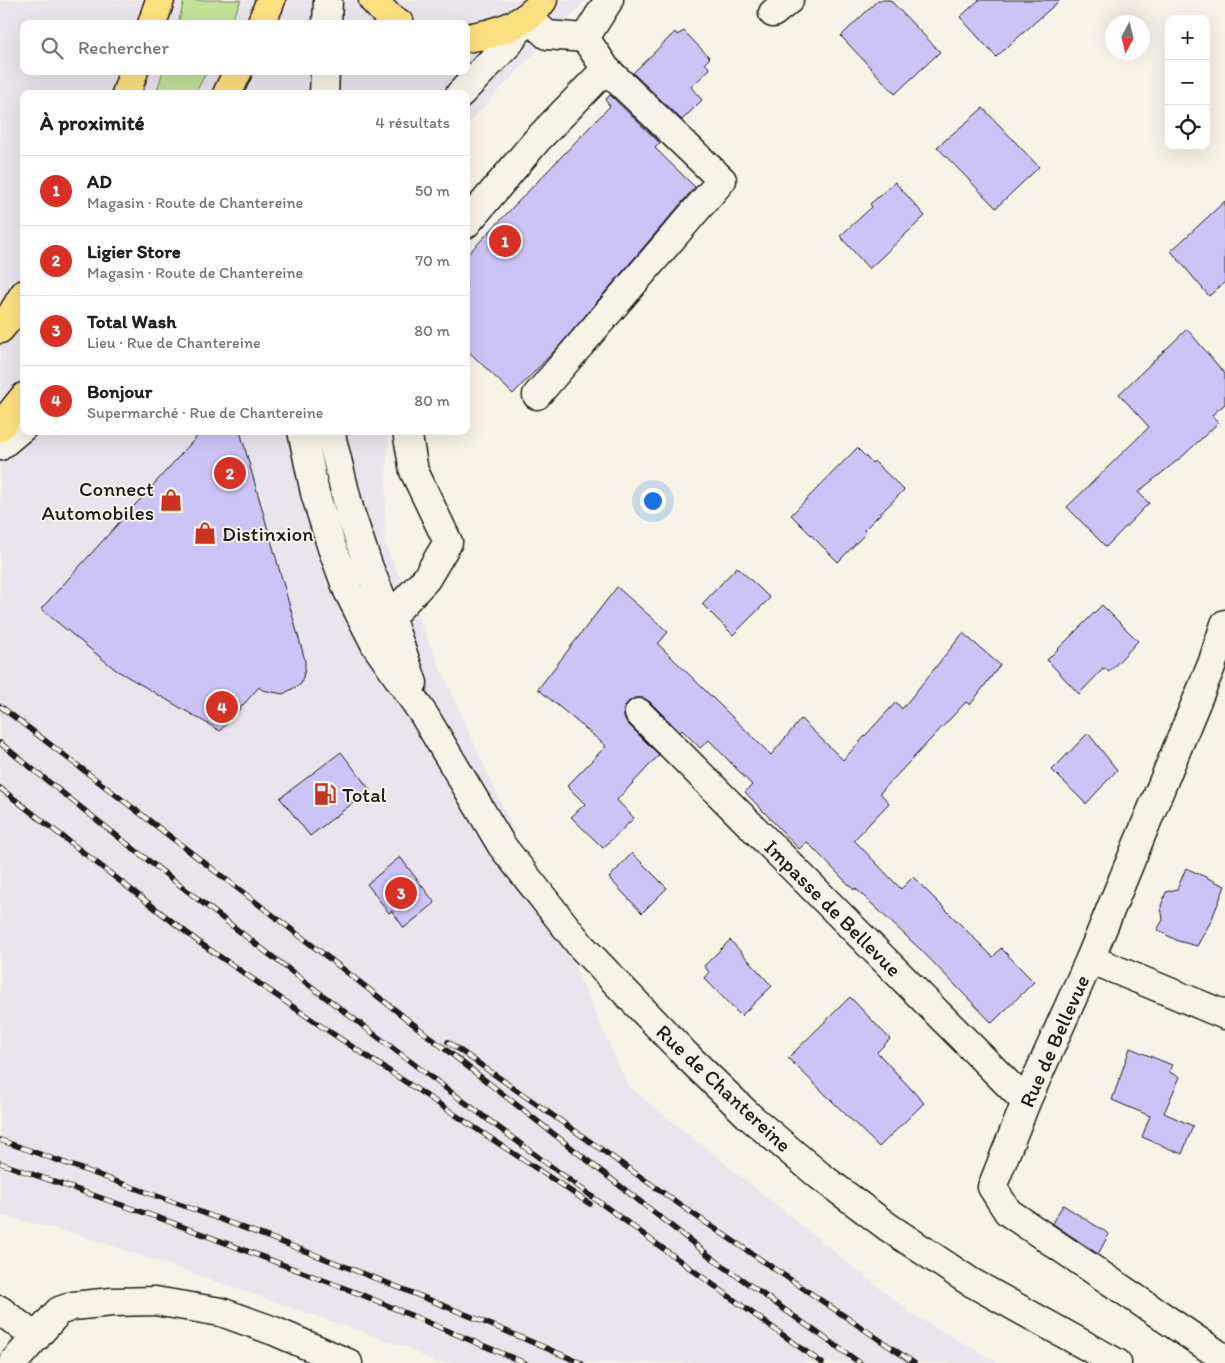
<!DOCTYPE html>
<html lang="fr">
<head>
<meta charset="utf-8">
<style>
  :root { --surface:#fff; --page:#f6f6f6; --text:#202124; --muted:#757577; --line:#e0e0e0; --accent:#d93025 }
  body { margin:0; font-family:Itim,sans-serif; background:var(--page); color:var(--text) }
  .controls { position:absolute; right:15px; top:15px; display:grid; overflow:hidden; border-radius:10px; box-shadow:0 5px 20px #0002 }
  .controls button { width:45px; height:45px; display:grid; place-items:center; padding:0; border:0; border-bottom:1px solid var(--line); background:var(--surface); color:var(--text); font:25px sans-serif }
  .compass { position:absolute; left:1105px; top:15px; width:45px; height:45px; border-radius:50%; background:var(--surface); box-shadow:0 5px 20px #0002; rotate:187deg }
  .you { position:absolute; left:652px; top:500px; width:18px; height:18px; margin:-12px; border:4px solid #fff; border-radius:50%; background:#1a73e8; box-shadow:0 0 0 8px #1a73e833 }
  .badge { display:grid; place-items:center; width:32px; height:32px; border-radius:50%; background:var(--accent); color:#fff; font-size:16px; font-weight:700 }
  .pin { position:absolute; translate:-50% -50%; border:2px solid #fff; box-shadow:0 1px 5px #0006 }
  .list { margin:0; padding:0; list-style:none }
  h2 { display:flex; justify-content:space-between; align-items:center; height:65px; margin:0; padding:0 20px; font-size:21px }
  h2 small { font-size:16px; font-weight:400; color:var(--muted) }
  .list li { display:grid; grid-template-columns:32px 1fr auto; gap:15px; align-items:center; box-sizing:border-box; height:70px; padding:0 20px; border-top:1px solid var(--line) }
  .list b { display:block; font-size:19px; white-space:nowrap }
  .list p { margin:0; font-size:16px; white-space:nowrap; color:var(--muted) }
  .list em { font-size:16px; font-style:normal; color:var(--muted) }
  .icon { flex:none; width:28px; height:28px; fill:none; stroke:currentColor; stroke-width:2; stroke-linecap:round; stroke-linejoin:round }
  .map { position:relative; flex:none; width:1225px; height:1363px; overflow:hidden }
  .search { position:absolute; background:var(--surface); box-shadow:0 5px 20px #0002; left:20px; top:20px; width:450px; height:55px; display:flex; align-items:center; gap:12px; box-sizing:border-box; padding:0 18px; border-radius:10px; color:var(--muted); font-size:19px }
  .panel { position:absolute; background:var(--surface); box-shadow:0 5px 20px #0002; left:20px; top:90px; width:450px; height:345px; border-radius:10px }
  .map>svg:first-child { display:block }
</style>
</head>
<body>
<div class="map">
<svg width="1225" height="1363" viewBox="0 0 1225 1363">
  <rect width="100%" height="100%" fill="#f7f3e8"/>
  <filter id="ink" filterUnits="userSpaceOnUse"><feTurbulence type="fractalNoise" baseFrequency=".02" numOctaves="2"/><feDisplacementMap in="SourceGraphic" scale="10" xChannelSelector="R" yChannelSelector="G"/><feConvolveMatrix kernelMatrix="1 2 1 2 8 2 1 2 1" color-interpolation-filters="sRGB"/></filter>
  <g filter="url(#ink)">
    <path fill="#eae5ec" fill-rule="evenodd" d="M0,0H586L466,125V94H24V431H388L384,542L628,1086L912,1314L998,1363H437L406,1347L83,1236L0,1215ZM24,24H466V71H24Z"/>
    <path fill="#c2e29a" stroke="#6f7f5b" d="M184,0H241L230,24H178Z
      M163,71H207L195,94H156Z"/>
    <path fill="#ccc4f6" stroke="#1c1c1c" d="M878,0H890L940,52L895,94L841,36Z
      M979,0H1060L996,57L960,17Z
      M684,31L710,58L705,63L710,69L691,87L702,100L682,120L633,73L675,32L677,35Z
      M610,95L660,143L655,148L695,187L560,345L513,394L466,349V256L610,106L605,100Z
      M983,108L1039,167L996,208L937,147Z
      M895,182L925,216L869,269L840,236L872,207L870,204Z
      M1225,201V282L1209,296L1171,251Z
      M1187,329L1225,374V404L1212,415L1218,423L1184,455L1138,492L1149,503L1106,547L1067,507L1149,427L1119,394Z
      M202,431H240L305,660V670L301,684L283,694L262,690L259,687L220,731L116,670L41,609Z
      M857,448L872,463L874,461L904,490L864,530L866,533L838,562L791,515Z
      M737,567L770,598L733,635L702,604Z
      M617,587L668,632L658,644L771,755L801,719L843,760L896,702L902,709L963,633L1000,665L970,705L966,702L880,793L889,803L854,840L901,889L913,877L993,957L1001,948L1034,982L992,1023L922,951L855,888L854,890L807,842L799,849L745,792L752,785L709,740L700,748L682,730L680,732L650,702L644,698H635L628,702L624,708V717L628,724L659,755L617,800L634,818L603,848L571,817L585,804L567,786L606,746L538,689Z
      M1102,605L1138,641L1109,672L1104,668L1079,694L1047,660Z
      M1088,733L1117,770L1086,804L1052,770Z
      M341,752L370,790L310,836L280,798Z
      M632,853L667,888L642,913L609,878Z
      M400,857L435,903L404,928L392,911L389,913L367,884Z
      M1186,868L1225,886L1211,921L1197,946L1178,941L1157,930L1163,920L1161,906L1166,892L1177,889Z
      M730,940L772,986L741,1016L704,978L709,972L704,966Z
      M850,997L890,1039L877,1052L924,1103L879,1147L788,1058Z
      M1130,1048L1172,1065L1169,1072L1180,1077L1164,1113L1193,1126L1182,1154L1142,1137L1150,1116L1112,1100Z
      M1063,1205L1109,1234L1098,1254L1052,1223Z"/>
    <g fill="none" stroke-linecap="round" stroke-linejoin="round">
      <defs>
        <path id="minor" d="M773,13L789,0
          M527,17L547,35L585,38
          M585,38L609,0
          M466,224L537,140L606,69
          M537,395L722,180L606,69L585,38
          M368,623L390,617L426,579L448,542L414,471L407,431
          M1225,624L1212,664L1090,959L1026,1102L992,1187L1008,1212L1225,1359
          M639,713L1026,1102
          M1090,959L1225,1015
          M0,1310L36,1338
          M13,1363L59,1311L73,1306L112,1302L155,1301L221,1312L274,1331L348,1363"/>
        <path id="secondary" d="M327,24L328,0
          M324,94L325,71
          M460,94L509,43L527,17
          M302,431L315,493L332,548L348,591L375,644L424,715L502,846L581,946L686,1055L749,1116L820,1176L888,1227L969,1281L1117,1363
          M330,431L350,512L369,568L394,628L413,683
          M0,446L24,426"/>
        <path id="primary" d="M373,0L387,15L400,24
          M152,24L160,0
          M261,24L271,0
          M466,38C494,34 527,25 543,0
          M126,94L134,71
          M227,94L238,71
          M0,329L10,317L24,294
          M0,427L24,397"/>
      </defs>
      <use href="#minor" stroke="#1c1c1c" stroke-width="31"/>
      <use href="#secondary" stroke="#1c1c1c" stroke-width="31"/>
      <use href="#primary" stroke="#1c1c1c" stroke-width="31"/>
      <use href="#minor" stroke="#f7f3e8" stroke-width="28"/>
      <use href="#secondary" stroke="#f7f3e8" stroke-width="28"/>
      <use href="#primary" stroke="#fce080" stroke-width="28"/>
      <defs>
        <path id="rail" d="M0,706L339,966L716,1261L860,1363
          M0,743C268,958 543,1164 822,1363
          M0,788L200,943L321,1026L590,1204
          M448,1042L702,1220L914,1363
          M0,1140C196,1209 390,1280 581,1363
          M0,1163L165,1220L360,1294L525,1363"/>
      </defs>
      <use href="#rail" stroke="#1c1c1c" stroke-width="5.5"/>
      <use href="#rail" stroke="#f7f3e8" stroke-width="4" stroke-dasharray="11" stroke-linecap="butt"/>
    </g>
  </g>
  <defs>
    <symbol id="shop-bare" viewBox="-9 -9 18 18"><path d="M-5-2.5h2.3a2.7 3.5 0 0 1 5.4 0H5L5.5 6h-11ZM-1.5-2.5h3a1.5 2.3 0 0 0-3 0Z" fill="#c8321e" stroke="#f7f3e8" stroke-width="2.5" paint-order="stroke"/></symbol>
    <symbol id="fuel-bare" viewBox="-9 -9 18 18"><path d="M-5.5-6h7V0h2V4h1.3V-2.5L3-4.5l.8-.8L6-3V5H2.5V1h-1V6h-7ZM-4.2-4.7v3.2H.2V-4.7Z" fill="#c8321e" stroke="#f7f3e8" stroke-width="2.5" paint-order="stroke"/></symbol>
  </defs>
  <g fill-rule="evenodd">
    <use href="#shop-bare" x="155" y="484" width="32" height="32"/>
    <use href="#shop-bare" x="189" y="517" width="32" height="32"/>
    <use href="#fuel-bare" x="309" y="778" width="32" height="32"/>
  </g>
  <g text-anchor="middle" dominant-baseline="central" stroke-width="4" stroke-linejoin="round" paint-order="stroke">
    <g font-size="21" fill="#1c1c1c" stroke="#f7f3e8" text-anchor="start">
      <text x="154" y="488" text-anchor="end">Connect<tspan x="154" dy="24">Automobiles</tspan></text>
      <text x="222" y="533">Distinxion</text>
      <text x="342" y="794">Total</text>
    </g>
    <g font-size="21" fill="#1c1c1c" stroke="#f7f3e8">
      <text transform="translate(833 908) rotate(45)">Impasse de Bellevue</text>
      <text transform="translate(1054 1041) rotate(-66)">Rue de Bellevue</text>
      <text transform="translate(724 1088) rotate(43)">Rue de Chantereine</text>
    </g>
  </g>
</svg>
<div class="controls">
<button>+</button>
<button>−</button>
<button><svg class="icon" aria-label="locate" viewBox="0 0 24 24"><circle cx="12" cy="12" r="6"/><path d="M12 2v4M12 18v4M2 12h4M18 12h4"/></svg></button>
</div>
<svg class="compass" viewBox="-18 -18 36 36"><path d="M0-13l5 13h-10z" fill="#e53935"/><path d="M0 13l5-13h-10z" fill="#757577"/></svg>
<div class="you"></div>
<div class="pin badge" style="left:505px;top:241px">1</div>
<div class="pin badge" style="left:230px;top:473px">2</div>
<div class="pin badge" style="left:401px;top:893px">3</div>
<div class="pin badge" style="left:222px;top:707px">4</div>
<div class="search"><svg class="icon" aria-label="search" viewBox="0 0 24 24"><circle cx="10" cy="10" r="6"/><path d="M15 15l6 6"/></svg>Rechercher</div>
<section class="panel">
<h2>À proximité<small>4 résultats</small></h2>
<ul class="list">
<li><span class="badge">1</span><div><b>AD</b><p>Magasin · Route de Chantereine</p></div><em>50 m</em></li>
<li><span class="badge">2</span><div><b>Ligier Store</b><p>Magasin · Route de Chantereine</p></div><em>70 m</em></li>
<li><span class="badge">3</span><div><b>Total Wash</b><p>Lieu · Rue de Chantereine</p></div><em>80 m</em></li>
<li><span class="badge">4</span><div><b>Bonjour</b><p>Supermarché · Rue de Chantereine</p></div><em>80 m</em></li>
</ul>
</section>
</div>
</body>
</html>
